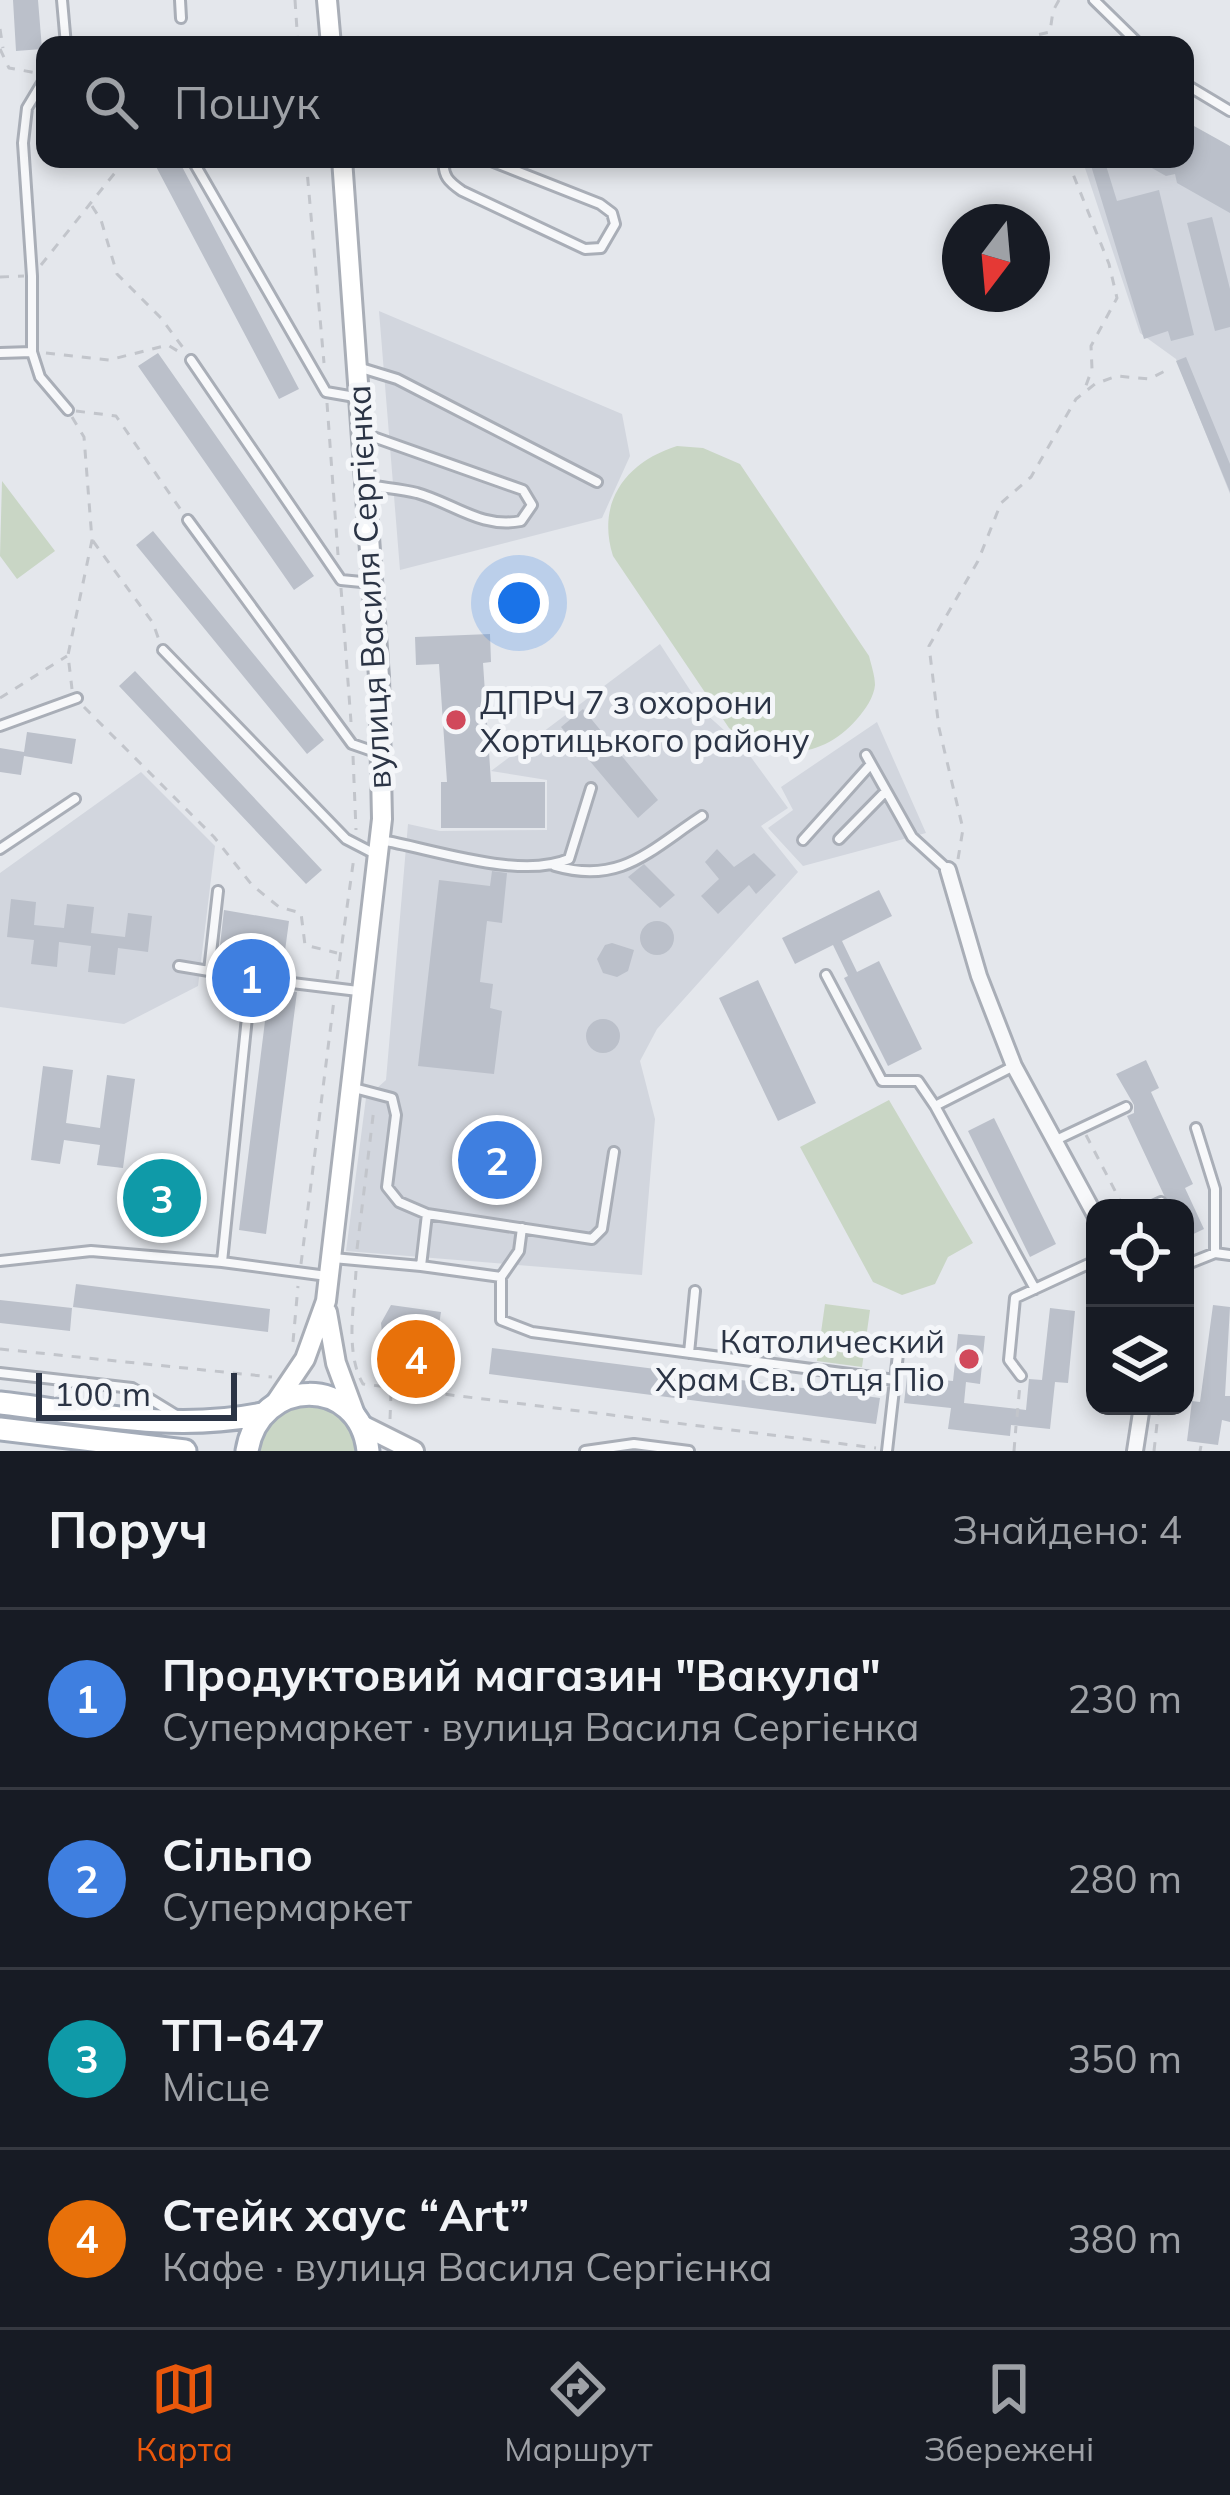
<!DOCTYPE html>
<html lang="uk">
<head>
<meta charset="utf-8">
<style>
  :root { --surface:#171b24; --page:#242831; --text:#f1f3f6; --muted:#9ea1a6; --line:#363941; --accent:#ea580c }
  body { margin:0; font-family:Mulish,sans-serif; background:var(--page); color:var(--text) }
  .controls { position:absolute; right:36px; bottom:36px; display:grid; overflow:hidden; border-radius:24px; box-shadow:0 6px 18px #0003 }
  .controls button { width:108px; height:108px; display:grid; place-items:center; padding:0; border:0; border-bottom:3px solid var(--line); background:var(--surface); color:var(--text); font:60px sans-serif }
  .compass { position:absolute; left:942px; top:204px; width:108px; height:108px; border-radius:50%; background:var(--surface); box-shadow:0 6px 18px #0003; rotate:196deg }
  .scale { position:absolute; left:36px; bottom:30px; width:201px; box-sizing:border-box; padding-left:12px; border:6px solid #2b3445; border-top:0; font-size:33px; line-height:42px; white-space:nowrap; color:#2b3445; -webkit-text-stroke:9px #f4f6f9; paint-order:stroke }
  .you { position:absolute; left:519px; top:603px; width:42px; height:42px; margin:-30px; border:9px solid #fff; border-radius:50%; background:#1a73e8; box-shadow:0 0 0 18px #1a73e833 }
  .badge { display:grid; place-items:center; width:78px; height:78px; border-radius:50%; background:var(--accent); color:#fff; font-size:39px; font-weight:700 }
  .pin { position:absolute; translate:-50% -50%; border:6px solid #fff; box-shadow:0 3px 12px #0006 }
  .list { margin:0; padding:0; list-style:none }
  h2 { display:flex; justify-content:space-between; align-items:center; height:156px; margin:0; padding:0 48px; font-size:51px }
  h2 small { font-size:39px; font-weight:400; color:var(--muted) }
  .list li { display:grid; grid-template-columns:78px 1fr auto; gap:36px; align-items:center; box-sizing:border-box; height:180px; padding:0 48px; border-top:3px solid var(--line) }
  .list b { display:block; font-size:45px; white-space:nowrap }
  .list p { margin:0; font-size:39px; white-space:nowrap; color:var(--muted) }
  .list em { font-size:39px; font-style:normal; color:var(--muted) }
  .icon { flex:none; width:66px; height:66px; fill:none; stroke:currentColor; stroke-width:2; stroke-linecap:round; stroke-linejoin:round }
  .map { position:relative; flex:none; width:1230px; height:1451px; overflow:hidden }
  .search { position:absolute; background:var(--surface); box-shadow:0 6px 18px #0003; left:36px; right:36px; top:36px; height:132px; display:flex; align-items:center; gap:30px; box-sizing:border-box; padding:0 42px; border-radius:24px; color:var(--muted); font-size:45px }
  .sheet { height:876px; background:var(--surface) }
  nav { display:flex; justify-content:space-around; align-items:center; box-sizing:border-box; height:168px; border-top:3px solid var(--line); background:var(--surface); font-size:33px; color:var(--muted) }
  nav a { display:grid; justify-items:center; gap:6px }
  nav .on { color:var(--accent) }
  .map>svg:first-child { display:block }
</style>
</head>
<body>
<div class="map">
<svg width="1230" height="1451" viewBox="0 0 1230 1451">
  <rect width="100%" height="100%" fill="#e4e7ec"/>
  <path fill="#d2d6de" d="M1230,151V494L1176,359L1140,333L1082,159H1185Z
    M379,311L622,414L630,456L602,518L400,570Z
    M660,644L705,713L745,749L788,808L761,826L798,872L657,1029L640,1061L655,1119L642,1275L346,1251L366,1098L386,1080L408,824L440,831L547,830V780L491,771Z
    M877,722L926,833L803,866L768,828L793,810L781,787Z
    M141,772L215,846L198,986L124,1024L0,1007V873Z"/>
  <path fill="#c9d6c5" d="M677,446L703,448L740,464L869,656C871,664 875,676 875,685C874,697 865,710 857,719C822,760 769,763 729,728L613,556C596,502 626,462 677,446Z
    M2,481L55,551L17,579L0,556Z
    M889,1100L973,1243L948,1257L935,1284L902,1295L873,1282L800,1147Z
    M825,1304L870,1310L862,1367L817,1361Z
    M298,1403C335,1407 350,1412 358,1451H259L270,1420Z"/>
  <path fill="#bbc0ca" d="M13,0H38L42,49L16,51Z
    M1185,121L1230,146V213L1177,183L1175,174L1166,176L1136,159H1185Z
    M152,159H178L299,389L279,399Z
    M1089,159H1104L1117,201L1159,190L1194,335L1171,341L1168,331L1144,339Z
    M1212,217L1230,289V327L1215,331L1187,223Z
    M158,353L314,576L294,590L138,366Z
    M1186,357L1230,464V492L1176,361Z
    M153,531L324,740L307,754L136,545Z
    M490,634L491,662L483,663L491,782H545V828H441V782H447L439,664L416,665L415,637Z
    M135,671L322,870L306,884L119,686Z
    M583,709L658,800L638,818L561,727Z
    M27,732L76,739L72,764L24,756L21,775L0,772V748L24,752Z
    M717,849L734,867L754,853L776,875L756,894L749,885L718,914L701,896L719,879L705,862Z
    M644,864L675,895L660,908L628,877Z
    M492,871L507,873L502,923L487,921L480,982L493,984L490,1008L502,1011L494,1074L418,1066L439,880L490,886Z
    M879,890L892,916L842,941L857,972L879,961L922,1049L888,1066L844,978L848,976L833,945L795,964L782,938Z
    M11,899L36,902L34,925L64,928L67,904L94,907L91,933L125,937L128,913L152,916L148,952L118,948L115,975L88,972L91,946L59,942L57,967L31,964L34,940L7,937Z
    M224,910L289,921L282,973L218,963Z
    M640 938a17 17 0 1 1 34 0a17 17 0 1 1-34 0Z
    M612,943L634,950L628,971L617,977L603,973L597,959L605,945Z
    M758,980L816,1103L778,1121L719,998Z
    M269,989L297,992L266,1234L239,1230Z
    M586 1036a17 17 0 1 1 34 0a17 17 0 1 1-34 0Z
    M1146,1060L1159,1088L1151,1092L1193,1184L1185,1188L1204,1229L1185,1238V1208H1170L1127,1116L1134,1113V1105L1116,1074Z
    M43,1066L73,1070L66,1123L100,1128L107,1075L135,1079L123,1168L97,1165L100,1145L64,1140L60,1164L31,1160Z
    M994,1118L1056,1244L1030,1257L968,1131Z
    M76,1284L270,1309L268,1332L73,1307Z
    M0,1300L72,1308L70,1331L0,1323Z
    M391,1305L441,1312L433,1365L450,1369L449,1379L392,1373V1352L383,1344L381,1323Z
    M1213,1305L1230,1307L1225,1396H1230V1422L1222,1420L1218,1445L1187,1441L1192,1401L1200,1402Z
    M1050,1308L1075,1311L1068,1383L1055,1382L1050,1429L1011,1425L1010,1436L948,1429L951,1408L904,1403L907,1377L953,1381L958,1334L985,1336L980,1384L966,1382L964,1403L1026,1410L1029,1379L1042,1380Z
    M492,1348L880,1398L876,1424L489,1374Z"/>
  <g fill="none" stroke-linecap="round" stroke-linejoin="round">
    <defs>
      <path id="lane" d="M62,0L66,45
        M180,0L181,18
        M1094,0L1140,45
        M1185,84L1230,111
        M444,159C442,176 449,182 462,191L585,249L601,248L615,224L612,213L600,204L486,159
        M268,160L193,161L326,392L355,397
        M32,352L40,377L68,410
        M0,353L32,352V276L23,143L27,108L45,78
        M191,360L341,580L372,583
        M361,368L397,379L597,482
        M362,433L523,490L532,505L521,521C481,529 453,503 417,493C401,489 384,488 368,485
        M188,520L352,744L378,753
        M163,650L346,839L377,855
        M0,726L77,698
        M866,755L912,837L947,869
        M839,839L886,791
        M381,840C433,849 520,880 569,859L591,788
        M803,840L871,764
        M0,849L75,799
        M555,866C621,885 650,850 702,816
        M179,966L251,978
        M209,971L218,891
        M826,975L882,1081H918L935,1106
        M1014,1066L935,1106L1035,1289
        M354,1088L392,1098L396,1115L387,1187L399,1202L427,1214L592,1239L602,1229L614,1152
        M1196,1128L1215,1189V1253
        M1056,1140L1126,1107
        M1148,1208L1161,1202
        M333,1258L421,1266L427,1214
        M0,1261L91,1251L222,1262L251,978L358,991
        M222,1262L327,1276
        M1185,1265L1215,1253L1230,1255
        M421,1266L501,1277V1320L532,1332L895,1380
        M501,1277L519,1251L522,1228
        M689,1353L695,1291
        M0,1373L132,1388L176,1415
        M1021,1376L1009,1360L1015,1298L1095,1261
        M585,1451L634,1444L689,1451
        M887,1451L898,1354"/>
      <path id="street" d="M948,870L979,976L1014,1066L1095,1215
        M1135,1451L1142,1406"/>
      <path id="secondary" d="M327,0L331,45
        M327,1312L336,1363L356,1417
        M276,1402L305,1359L326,1301L382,819L379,677L342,159
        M362,1425L414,1451"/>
      <path id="primary" d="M0,1403C86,1413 176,1432 262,1414
        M0,1429L185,1451
        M247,1451C259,1376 360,1375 368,1451"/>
    </defs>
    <use href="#lane" stroke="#a9aeb7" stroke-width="14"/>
    <use href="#street" stroke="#a9aeb7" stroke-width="20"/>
    <use href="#secondary" stroke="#a9aeb7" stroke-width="24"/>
    <use href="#primary" stroke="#a3abb8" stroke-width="27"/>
    <path stroke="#c2c5cb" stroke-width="3" stroke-dasharray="9 9" stroke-linecap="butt" d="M295,0L298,45
      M0,29L3,48
      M1026,45L1032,36L1050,32L1053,11L1059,0
      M0,49L9,68L37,73
      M306,159L324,363
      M1067,159L1109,264L1117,298L1091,346L1092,369L1084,391
      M92,206L101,220L117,274L161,318L187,353
      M41,265L126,159
      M0,277L24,276
      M46,353L109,360L168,345L181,353
      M327,403L338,555
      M76,411L116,416L183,513
      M72,417L84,437L92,540L68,655L72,689
      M93,541L153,623L160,643
      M341,588L351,722
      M0,698L67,656
      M84,707L214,837L252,885L279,907L301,913L305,945L337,953
      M353,756L356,830
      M958,859L963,829L939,728L929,646L978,561L1001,503L1031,477L1076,399L1095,384L1117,376L1149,379L1165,371
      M337,979L354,857
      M1086,1135L1124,1208
      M357,1249L374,1108
      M301,1264L334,1000
      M356,1271C354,1306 345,1353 363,1384L876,1448
      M293,1342L298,1286
      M0,1349L272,1377
      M1017,1417L1020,1384
      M390,1419L391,1393
      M1014,1451L1016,1426
      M1154,1451L1159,1406
      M1200,1451L1201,1446"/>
    <use href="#lane" stroke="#f7f8fa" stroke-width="8"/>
    <use href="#street" stroke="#f7f8fa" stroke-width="14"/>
    <use href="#secondary" stroke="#fff" stroke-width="18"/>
    <use href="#primary" stroke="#fff" stroke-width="21"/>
  </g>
  <g fill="#d1495b" stroke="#f4f6f9" stroke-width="4.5">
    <circle cx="456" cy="720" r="12"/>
    <circle cx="969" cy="1359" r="12"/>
  </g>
  <g text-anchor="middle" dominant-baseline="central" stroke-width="10" stroke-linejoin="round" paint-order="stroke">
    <g font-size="33" fill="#2b3445" stroke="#f4f6f9">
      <text transform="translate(368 587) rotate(-93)">вулиця Василя Сергієнка</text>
    </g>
    <g font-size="33" fill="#2b3445" stroke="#f4f6f9" text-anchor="start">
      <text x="480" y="701">ДПРЧ 7 з охорони<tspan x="480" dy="38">Хортицького району</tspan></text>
      <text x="945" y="1340" text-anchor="end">Католический<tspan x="945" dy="38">Храм Св. Отця Піо</tspan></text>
    </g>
  </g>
</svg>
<div class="controls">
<button><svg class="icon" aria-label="locate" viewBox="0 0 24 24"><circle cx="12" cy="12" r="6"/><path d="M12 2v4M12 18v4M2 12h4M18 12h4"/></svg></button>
<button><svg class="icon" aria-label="layers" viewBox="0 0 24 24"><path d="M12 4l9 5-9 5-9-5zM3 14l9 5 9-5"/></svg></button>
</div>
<svg class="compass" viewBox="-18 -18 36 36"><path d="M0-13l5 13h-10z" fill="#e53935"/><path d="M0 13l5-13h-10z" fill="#9ea1a6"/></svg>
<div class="scale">100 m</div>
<div class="you"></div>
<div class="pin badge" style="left:251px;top:978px;background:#3f7fe0">1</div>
<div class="pin badge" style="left:497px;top:1160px;background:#3f7fe0">2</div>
<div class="pin badge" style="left:162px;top:1198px;background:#0f9aa8">3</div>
<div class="pin badge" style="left:416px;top:1359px;background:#e8710a">4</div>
<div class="search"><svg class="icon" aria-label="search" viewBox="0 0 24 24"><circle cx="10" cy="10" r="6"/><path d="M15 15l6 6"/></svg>Пошук</div>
</div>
<section class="sheet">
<h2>Поруч<small>Знайдено: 4</small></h2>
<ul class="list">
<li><span class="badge" style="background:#3f7fe0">1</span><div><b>Продуктовий магазин &quot;Вакула&quot;</b><p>Супермаркет · вулиця Василя Сергієнка</p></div><em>230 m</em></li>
<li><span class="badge" style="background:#3f7fe0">2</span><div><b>Сільпо</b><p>Супермаркет</p></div><em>280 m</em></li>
<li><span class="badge" style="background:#0f9aa8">3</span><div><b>ТП-647</b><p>Місце</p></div><em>350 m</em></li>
<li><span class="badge" style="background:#e8710a">4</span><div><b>Стейк хаус “Art”</b><p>Кафе · вулиця Василя Сергієнка</p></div><em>380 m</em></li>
</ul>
</section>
<nav>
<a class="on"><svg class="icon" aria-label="map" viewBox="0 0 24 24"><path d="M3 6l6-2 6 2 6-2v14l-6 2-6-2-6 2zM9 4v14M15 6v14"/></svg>Карта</a>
<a><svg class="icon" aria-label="directions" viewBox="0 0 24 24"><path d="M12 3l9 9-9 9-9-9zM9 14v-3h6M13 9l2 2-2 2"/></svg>Маршрут</a>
<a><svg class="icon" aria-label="saved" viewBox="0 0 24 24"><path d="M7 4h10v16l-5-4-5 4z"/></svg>Збережені</a>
</nav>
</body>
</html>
